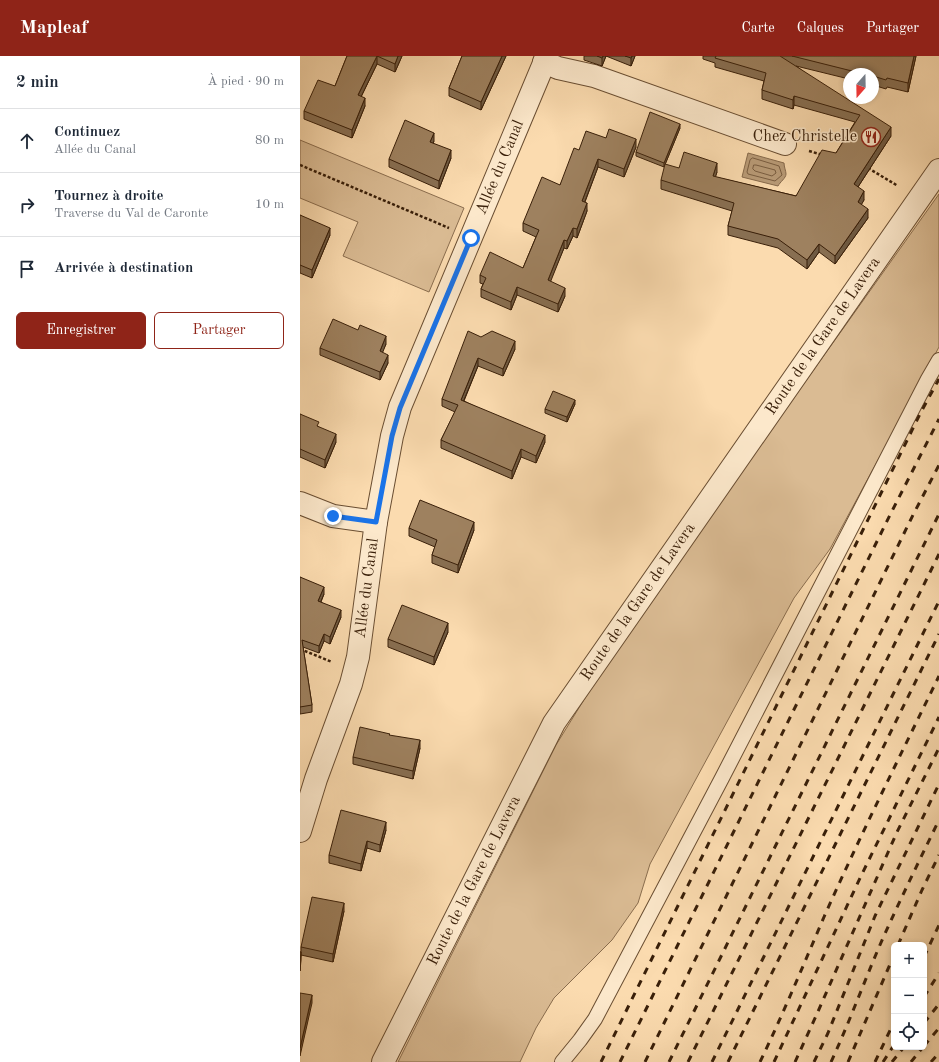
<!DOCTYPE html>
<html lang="fr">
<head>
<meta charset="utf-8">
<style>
  :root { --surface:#fff; --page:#f6f6f7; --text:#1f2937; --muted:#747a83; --line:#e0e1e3; --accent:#8f2418 }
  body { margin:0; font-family:"Old Standard TT",serif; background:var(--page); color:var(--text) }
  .controls { position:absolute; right:12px; bottom:12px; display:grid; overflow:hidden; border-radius:6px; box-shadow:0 2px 6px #0003 }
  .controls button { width:36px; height:36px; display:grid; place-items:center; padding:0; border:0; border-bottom:1px solid var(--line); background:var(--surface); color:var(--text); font:20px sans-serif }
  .compass { position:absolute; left:543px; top:12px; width:36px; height:36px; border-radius:50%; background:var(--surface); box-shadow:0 2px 6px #0003; rotate:200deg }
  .stop { position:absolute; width:12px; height:12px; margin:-9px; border:3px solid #1a73e8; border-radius:50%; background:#fff }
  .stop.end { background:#1a73e8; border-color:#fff; box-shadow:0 1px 4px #0008 }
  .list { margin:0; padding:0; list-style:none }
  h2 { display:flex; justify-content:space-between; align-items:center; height:52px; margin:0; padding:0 16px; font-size:17px }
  h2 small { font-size:13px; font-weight:400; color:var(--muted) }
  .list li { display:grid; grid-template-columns:26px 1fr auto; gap:12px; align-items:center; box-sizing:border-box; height:64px; padding:0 16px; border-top:1px solid var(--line) }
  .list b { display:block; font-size:15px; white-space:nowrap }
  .list p { margin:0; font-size:13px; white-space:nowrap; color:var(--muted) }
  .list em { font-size:13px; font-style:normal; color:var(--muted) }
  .actions { display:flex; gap:8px; padding:12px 16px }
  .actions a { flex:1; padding:9px 0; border:1px solid var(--accent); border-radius:6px; text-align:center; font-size:14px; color:var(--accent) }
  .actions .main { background:var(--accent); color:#fff }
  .icon { flex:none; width:22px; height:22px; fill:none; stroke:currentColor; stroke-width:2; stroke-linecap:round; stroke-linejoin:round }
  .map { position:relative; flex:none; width:639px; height:1006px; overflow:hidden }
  header { display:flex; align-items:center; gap:24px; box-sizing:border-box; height:56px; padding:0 20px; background:var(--accent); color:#fff }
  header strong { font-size:19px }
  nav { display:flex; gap:22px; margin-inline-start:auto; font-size:14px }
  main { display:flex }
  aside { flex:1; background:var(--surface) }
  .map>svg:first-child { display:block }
</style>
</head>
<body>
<header>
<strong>Mapleaf</strong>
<nav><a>Carte</a><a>Calques</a><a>Partager</a></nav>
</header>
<main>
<aside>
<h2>2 min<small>À pied · 90 m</small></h2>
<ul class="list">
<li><svg class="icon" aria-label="ahead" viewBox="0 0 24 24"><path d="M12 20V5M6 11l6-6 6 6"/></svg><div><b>Continuez</b><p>Allée du Canal</p></div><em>80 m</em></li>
<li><svg class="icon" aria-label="right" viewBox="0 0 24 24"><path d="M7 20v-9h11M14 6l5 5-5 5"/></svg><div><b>Tournez à droite</b><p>Traverse du Val de Caronte</p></div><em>10 m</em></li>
<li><svg class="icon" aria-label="arrive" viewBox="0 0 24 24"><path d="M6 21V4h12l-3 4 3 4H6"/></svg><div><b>Arrivée à destination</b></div></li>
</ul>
<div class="actions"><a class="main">Enregistrer</a><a>Partager</a></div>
</aside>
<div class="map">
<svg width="639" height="1006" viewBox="0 0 639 1006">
  <rect width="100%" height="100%" fill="#fbdbaf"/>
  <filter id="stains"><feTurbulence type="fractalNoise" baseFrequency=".005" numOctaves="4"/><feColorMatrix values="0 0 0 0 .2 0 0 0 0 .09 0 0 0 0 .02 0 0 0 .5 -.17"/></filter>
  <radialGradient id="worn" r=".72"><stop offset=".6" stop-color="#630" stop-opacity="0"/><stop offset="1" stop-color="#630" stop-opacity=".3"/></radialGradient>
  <path fill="#dabb93" stroke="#8a6d4e" d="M0,84L164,152L129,236L43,200L58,166L0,142Z
    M639,138V291L530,493L494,542L350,808L338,847L312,884L254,942L236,972L220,1006H98L256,689L319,587Z"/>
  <path fill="#b99b77" stroke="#86694b" d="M448,97L484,107C484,111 486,115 486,118C486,122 480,126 478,130L442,121Z"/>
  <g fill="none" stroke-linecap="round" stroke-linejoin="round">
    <path stroke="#795d40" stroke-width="1" d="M453,102L479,110L482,119L475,125L448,118L447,116L450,104Z
      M454,109H456L475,114L476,117L472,120L455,115L453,113Z"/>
    <defs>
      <path id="service" d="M262,1006L280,984L295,963L422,722L628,323L639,304"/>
      <g id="minor">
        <path d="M244,6L258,12L294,20L485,88"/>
        <path d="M0,447L33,460L76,466"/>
        <path id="s1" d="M0,775L16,723L51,628L58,601L76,466L92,380L100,351L247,0"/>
      </g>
      <g id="tertiary">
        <path id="s2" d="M83,1006L254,667L639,114"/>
      </g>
    </defs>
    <use href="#service" stroke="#6a4e32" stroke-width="16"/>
    <use href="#minor" stroke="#6a4e32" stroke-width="24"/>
    <use href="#tertiary" stroke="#6a4e32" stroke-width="24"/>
    <path stroke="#391f09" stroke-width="2.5" stroke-dasharray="3 2" stroke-linecap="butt" d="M509,95L523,99
      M0,109L149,172
      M568,112L598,130
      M0,593L32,606"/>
    <use href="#service" stroke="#fce8cb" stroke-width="14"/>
    <use href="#minor" stroke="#fce8cb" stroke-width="22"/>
    <use href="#tertiary" stroke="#fce8cb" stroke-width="22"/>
    <path stroke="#391f09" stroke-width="3" stroke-dasharray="7 7" stroke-linecap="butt" d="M598,889L622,834L639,799
      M624,901L639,869
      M624,941L639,917
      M624,967L639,948
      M624,990L639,972
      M301,1006L621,356L639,323
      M320,1006L590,459L639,363
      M345,1006L613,459L639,409
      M369,1006L639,458
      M388,1006L639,498
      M412,1006L639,545
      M428,1006L639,578
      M460,1006C483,958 503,910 524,861C560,780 600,700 639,620
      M474,1006L561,820L639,661
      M495,1006L516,960L597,776L639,692
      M514,1006L528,977L575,860L639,728
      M531,1006C550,965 565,923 583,882C601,842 620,803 639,764
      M548,1006L594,899
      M575,1006L594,966
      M583,1006L594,989
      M592,1006L604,991
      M611,1006L623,991
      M631,1006L639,997"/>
  </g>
  <path fill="#886f52" stroke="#391f09" d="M47,0H102L95,16L77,8L61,41L65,50L52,82L4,63V55L35,30Z
    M162,0H206L181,54L149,40V32Z
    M284,0H335L331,10L306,0L302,10L284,4Z
    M403,0H616L608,36L587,31L586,33L573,29V18H549V23L496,10L591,80L558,131L564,144L561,148L568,162L535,208L519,196L507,213L478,192L428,179V170L432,155L361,133V124L379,112L417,116L415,121L496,140L536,97L555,66L494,49L493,53L462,43V34L464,25L415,11V7L403,3Z
    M380,72L364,111L336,100V96Z
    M306,82L336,91L324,121L298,111L285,146L287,155L277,182L273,180L267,193L264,192L250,225L265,240L258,256L217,239L211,254L181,241V233L183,228L180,227V219L223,212L236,181L223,175V167L260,129L279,94Z
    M134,85L133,87L151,102L139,133L89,111V103Z
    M0,159L30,179L12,222L0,217Z
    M181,281L215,293L203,320L178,310L164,345L245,386L236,407L221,401L212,423L141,392V384L155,356L142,350V343Z
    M86,288L82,296L88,307L80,324L20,299V292Z
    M275,348L267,366L245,357V353Z
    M0,358L19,371L36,386L25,412L0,401Z
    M109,472L174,474L158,517L132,507V499L135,491L109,480Z
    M0,521L24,538L21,546L41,561L30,588L24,585L19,597L3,591L12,649V656L0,658Z
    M148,576L134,609L88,591V583Z
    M120,692L113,723L53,708V701Z
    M86,774L80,796L67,792L61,815L29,807V799Z
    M44,855L33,906L1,899L0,915V896H1V891Z"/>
  <path fill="#6f5a42" stroke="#391f09" d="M77,0V8L58,47V39Z
    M98,0H102L95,16V8Z
    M202,0H206L181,54V46Z
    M303,0H306L302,10V2Z
    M332,0H335L331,10V2Z
    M614,0H616L608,36V27Z
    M494,40V49L493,53V44Z
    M65,42V50L52,82V74Z
    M380,68V72L364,111V107Z
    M591,71V80L554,137V128Z
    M134,77V85L130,94V86Z
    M336,83V91L324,121V113Z
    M151,94V102L139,133V125Z
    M298,103V111L282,153V145Z
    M417,107V116L413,129V120Z
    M564,135V144L558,155V146Z
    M287,147V155L277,182V173Z
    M568,153V162L535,208V200Z
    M30,172V179L12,222V214Z
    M273,172V180L267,193V185Z
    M264,184V192L248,232V224Z
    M519,188V196L507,213V204Z
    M217,231V239L211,254V246Z
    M265,232V240L258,256V248Z
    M86,280V288L80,303V295Z
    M215,285V293L203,320V313Z
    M88,299V307L80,324V316Z
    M178,302V310L161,351V344Z
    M275,344V348L267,366V361Z
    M36,378V386L25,412V404Z
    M245,379V386L236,407V400Z
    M221,393V401L212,423V415Z
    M174,466V474L158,517V509Z
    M24,531V538L18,552V545Z
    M41,554V561L30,588V581Z
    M148,567V576L134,609V601Z
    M24,578V585L19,597V590Z
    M120,684V692L113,723V715Z
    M86,766V774L80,796V789Z
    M67,785V792L61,815V808Z
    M44,847V855L33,906V898Z
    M1,896V904L0,915V907Z
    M12,939V947L0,1000V992Z"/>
  <path fill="#9e815f" stroke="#391f09" d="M47,0H98L95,8L77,0L58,39L65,42L52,74L4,55L18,24L35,30Z
    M162,0H202L181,46L149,32Z
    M297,0H303L302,2Z
    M325,0H332L331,2Z
    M416,0H480L591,71L554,128L564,135L558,146L568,153L535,200L519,188L507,204L478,183L428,170L434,147L361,124L365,108L379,112L384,96L417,107L413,120L496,140L522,94L536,97L560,59L494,40L493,44L462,34L466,17L415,2Z
    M492,0H614L608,27L587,22L586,24L573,20V18H564Z
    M350,56L380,68L364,107L336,96Z
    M105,64L134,77L130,86L151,94L139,125L89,103Z
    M309,73L336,83L324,113L298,103L282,145L287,147L277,173L273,172L267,185L264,184L248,224L265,232L258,248L217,231L211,246L181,233L186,222L180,219L190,196L223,212L239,174L223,167L242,121L260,129L274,92L279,94L286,75L306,82Z
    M0,159L30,172L12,214L0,209Z
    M33,263L58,274L60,269L86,280L80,295L88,299L80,316L20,292Z
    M168,275L181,281L192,275L215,285L203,313L178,302L161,344L245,379L236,400L221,393L212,415L141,384L158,349L142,343Z
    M253,335L275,344L267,361L245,353Z
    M0,358L19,366L17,370L36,378L25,404L0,393Z
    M120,444L174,466L158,509L132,499L137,484L109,472Z
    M0,521L24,531L18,545L41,554L30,581L24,578L19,590L2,584L12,649L0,651Z
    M102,549L148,567L134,601L88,583Z
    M60,671L90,678L89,679L120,684L113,715L53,701Z
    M41,754L86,766L80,789L67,785L61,808L29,799Z
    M12,841L44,847L33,898L1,891Z
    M0,896H1L0,907Z
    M0,937L12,939L0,992Z"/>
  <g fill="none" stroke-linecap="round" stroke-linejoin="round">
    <path stroke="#1a73e8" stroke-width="5" d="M33,460L76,466L92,380L100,352L171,182"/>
  </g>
  <defs>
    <symbol id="restaurant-ring" viewBox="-11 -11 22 22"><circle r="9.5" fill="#fce8cb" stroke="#8f2418" stroke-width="1.5"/><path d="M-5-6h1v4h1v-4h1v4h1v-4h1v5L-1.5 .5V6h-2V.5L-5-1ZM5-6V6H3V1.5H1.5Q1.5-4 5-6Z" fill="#8f2418"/></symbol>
  </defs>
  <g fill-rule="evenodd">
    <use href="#restaurant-ring" x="560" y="70" width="22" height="22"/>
  </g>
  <g text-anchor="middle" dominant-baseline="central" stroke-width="3" stroke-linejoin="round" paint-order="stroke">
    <g font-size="16" fill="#391f09" stroke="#fce8cb" text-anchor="end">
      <text x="557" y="81">Chez Christelle</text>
    </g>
    <g font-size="16" fill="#391f09" stroke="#fce8cb">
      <text stroke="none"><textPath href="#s1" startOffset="697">Allée du Canal</textPath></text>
      <text stroke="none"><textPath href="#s2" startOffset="851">Route de la Gare de Lavera</textPath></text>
      <text stroke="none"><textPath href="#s1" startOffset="253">Allée du Canal</textPath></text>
      <text stroke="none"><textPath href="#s2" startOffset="527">Route de la Gare de Lavera</textPath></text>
      <text stroke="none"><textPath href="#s2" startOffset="203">Route de la Gare de Lavera</textPath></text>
    </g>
  </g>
  <rect width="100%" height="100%" filter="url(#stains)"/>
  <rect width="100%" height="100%" fill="url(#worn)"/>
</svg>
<div class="controls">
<button>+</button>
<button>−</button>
<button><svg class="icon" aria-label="locate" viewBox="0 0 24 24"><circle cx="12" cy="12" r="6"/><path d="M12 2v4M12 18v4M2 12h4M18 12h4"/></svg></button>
</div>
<svg class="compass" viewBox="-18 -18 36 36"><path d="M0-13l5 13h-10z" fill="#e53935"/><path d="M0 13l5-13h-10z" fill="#747a83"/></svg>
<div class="stop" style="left:171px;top:182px"></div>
<div class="stop end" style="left:33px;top:460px"></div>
</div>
</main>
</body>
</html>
